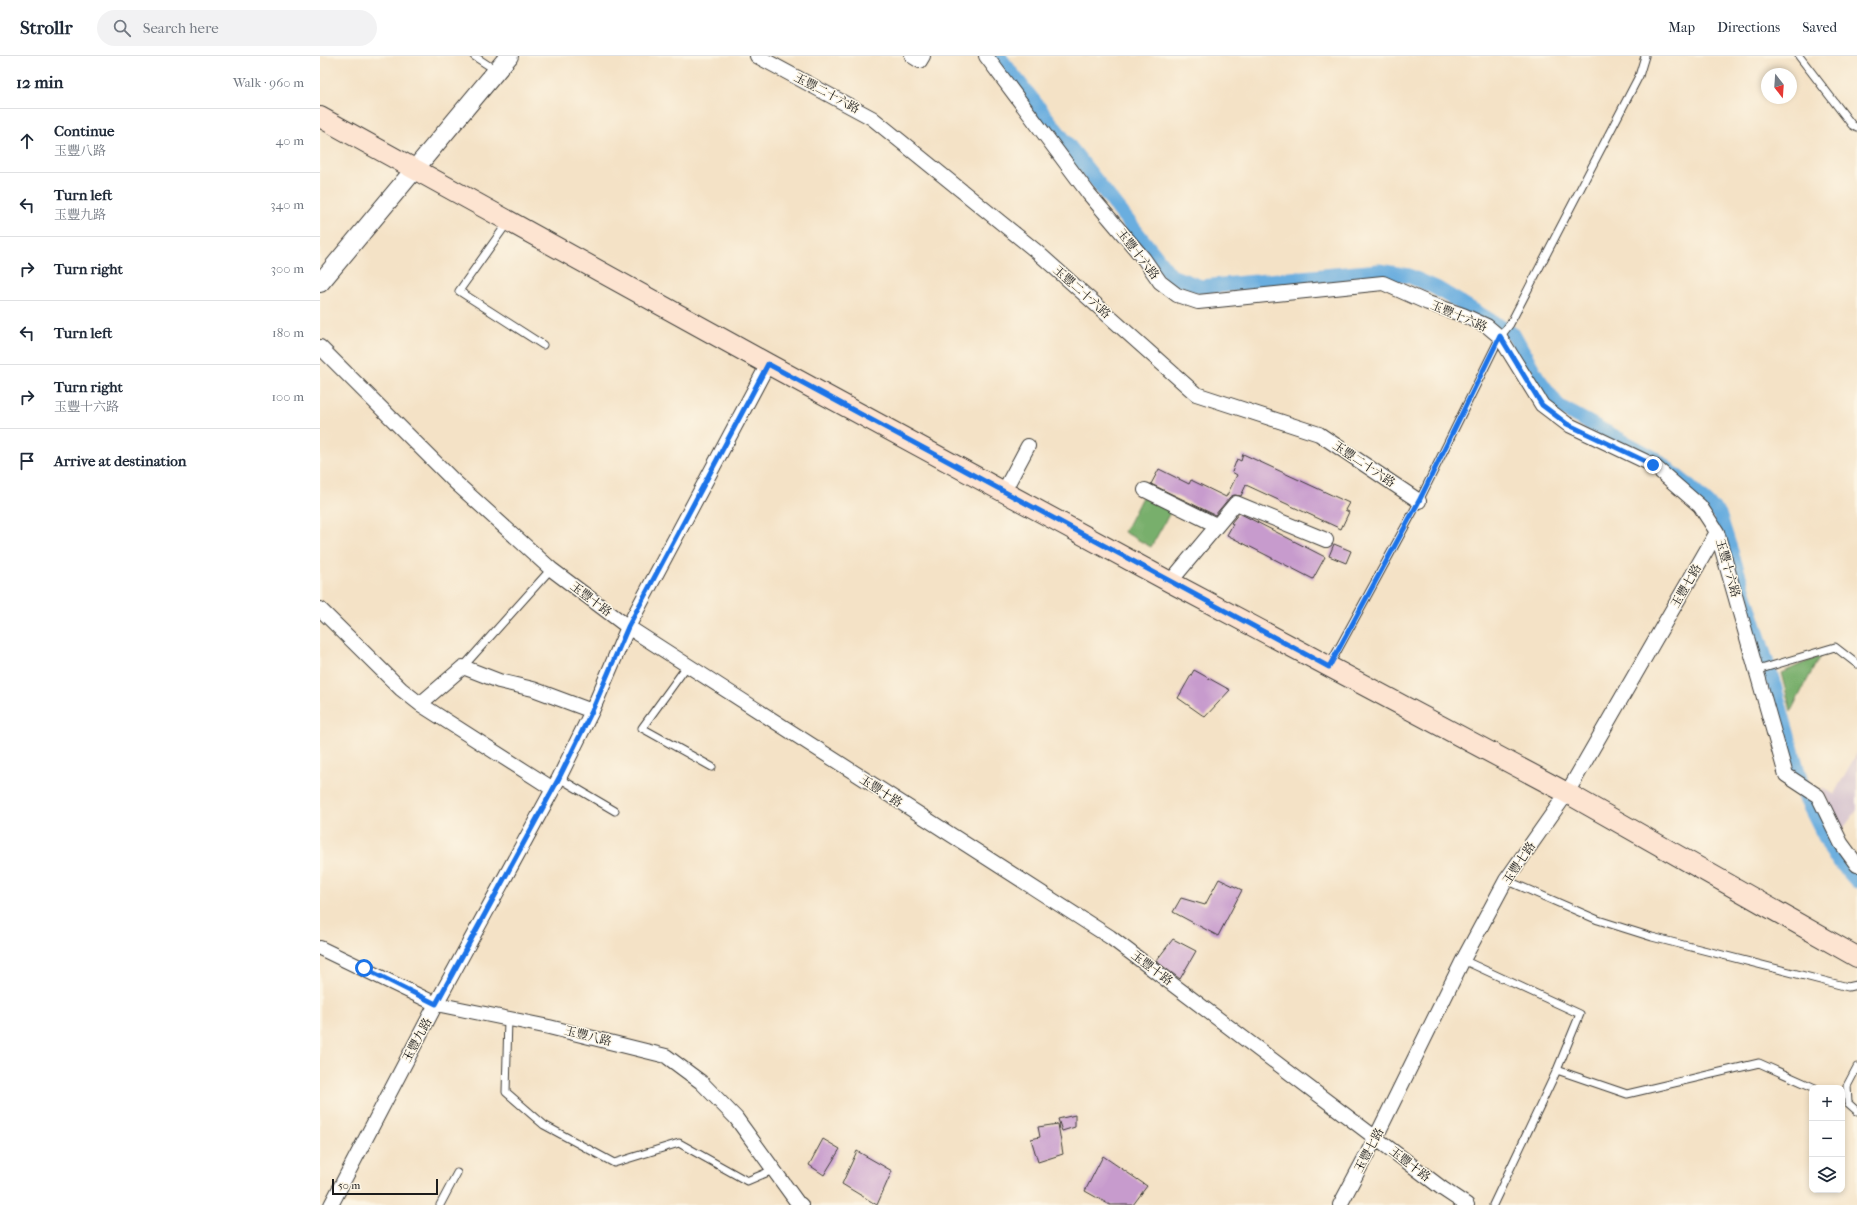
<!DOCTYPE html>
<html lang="en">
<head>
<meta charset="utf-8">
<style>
  :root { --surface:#fff; --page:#f2f2f3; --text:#1f2937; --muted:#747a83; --line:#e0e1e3 }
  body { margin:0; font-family:"IM FELL French Canon","Noto Serif TC",serif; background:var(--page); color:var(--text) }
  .controls { position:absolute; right:12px; bottom:12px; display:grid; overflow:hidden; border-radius:8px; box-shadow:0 2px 6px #0003 }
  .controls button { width:36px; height:36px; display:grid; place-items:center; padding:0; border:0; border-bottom:1px solid var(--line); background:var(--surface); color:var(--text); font:20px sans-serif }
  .compass { position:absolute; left:1441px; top:12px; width:36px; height:36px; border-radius:50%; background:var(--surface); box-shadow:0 2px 6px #0003; rotate:163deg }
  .scale { position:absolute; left:12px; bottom:10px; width:106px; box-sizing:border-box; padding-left:4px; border:2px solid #1c1c1c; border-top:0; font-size:11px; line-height:14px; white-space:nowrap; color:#1c1c1c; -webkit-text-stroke:3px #fcf5e5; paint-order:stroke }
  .stop { position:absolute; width:12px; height:12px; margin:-9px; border:3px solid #1a73e8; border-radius:50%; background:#fff }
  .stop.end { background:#1a73e8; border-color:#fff; box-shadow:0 1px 4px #0008 }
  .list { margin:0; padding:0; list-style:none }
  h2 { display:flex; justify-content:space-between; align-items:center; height:52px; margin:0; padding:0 16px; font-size:17px }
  h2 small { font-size:13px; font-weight:400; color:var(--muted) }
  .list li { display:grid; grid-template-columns:26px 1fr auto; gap:12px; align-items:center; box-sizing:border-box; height:64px; padding:0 16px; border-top:1px solid var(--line) }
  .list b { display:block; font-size:15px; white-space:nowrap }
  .list p { margin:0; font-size:13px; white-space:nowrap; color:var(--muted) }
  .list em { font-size:13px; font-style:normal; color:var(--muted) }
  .icon { flex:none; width:22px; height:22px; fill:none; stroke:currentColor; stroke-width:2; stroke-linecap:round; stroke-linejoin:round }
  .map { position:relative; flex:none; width:1537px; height:1149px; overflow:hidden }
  header { display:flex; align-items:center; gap:24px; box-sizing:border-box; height:56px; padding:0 20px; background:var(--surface); border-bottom:1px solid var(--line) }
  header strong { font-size:19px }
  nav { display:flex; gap:22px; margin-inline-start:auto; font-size:14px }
  .search { width:280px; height:36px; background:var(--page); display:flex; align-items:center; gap:10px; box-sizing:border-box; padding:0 14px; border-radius:22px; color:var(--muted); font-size:15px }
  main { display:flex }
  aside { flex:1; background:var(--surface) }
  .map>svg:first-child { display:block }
</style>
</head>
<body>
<header>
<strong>Strollr</strong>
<div class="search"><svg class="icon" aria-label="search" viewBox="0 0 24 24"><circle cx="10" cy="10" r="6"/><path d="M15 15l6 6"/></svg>Search here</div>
<nav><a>Map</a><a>Directions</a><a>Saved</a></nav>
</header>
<main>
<aside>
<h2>12 min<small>Walk · 960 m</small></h2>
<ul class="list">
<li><svg class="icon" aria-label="ahead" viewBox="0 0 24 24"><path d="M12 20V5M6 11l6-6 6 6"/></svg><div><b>Continue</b><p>玉豐八路</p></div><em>40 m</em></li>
<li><svg class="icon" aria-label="left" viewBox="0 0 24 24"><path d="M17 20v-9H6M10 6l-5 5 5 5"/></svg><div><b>Turn left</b><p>玉豐九路</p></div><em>340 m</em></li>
<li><svg class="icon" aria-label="right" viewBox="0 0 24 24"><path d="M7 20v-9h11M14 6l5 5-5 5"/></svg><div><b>Turn right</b></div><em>300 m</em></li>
<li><svg class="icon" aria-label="left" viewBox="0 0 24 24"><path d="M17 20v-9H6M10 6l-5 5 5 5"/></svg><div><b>Turn left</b></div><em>180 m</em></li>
<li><svg class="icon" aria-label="right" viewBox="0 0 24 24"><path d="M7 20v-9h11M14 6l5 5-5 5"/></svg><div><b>Turn right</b><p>玉豐十六路</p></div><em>100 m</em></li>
<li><svg class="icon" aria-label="arrive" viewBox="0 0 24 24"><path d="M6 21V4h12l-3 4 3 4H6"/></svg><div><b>Arrive at destination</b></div></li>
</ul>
</aside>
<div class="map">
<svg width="1537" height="1149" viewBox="0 0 1537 1149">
  <rect width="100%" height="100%" fill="#fcf5e5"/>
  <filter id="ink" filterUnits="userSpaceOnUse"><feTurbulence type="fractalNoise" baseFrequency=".025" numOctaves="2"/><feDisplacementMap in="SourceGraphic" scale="8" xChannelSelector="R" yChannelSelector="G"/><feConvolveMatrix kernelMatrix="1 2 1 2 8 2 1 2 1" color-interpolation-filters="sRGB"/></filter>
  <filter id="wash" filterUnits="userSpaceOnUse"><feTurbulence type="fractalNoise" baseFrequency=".012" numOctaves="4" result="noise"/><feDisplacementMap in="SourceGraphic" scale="16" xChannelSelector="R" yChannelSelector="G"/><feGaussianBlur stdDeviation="0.9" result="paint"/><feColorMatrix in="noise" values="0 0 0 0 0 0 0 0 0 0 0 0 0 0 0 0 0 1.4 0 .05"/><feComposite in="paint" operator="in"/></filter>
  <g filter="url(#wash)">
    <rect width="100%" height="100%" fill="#f4e2c6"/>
    <path fill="#d1bdcc" d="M1537,697V754L1522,774L1501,732L1514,738Z"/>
    <path fill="#78af6c" stroke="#4a6644" d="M822,441L851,455L831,491L804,476Z
      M1500,600L1471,655L1461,617Z"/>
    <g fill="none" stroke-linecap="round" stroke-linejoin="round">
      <path stroke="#6aaedf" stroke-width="15" d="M678,0L851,220L881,231L1059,215L1089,220L1116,232L1194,279L1217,321L1238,350L1334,402L1365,427L1399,458L1453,626L1485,741L1514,799L1537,825"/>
    </g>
    <g id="blocks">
      <path fill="#c79bcd" d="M923,398L1029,447L1025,454L1029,456L1021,473L926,429L921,440L914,439L910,441L895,459L831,428L839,413L869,428L871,424L906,441L917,419L912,416L917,403L921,405Z
        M919,457L1005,501L993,523L907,479L913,468L911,467Z
        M1014,488L1031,495L1026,507L1009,500Z
        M874,614L910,634L885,661L858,642Z
        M899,823L922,834L898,880L853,856L861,842L885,849Z
        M853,883L876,895L860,923L836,905Z
        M755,1059V1071L742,1075L738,1063Z
        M738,1068L743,1098L718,1106L711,1083L720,1081L718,1071Z
        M503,1083L520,1093L504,1119L489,1109Z
        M537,1095L572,1115L557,1149L522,1128Z
        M783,1100L827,1130L813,1149H790L765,1135Z"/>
    </g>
  </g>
  <g filter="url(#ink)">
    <use href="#blocks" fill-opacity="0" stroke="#3c3a36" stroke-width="1"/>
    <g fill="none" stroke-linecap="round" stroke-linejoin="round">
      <defs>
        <path id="service" d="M154,0L177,15
          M1479,0L1532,69L1537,72
          M188,166L139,235L223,289
          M367,610L322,672L392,711
          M1009,610L1099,445L1180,281L1190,268L1319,20L1325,0
          M143,611L231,513
          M1438,616L1441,613L1451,610L1515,591L1537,608
          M239,722L295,755
          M1186,824L1278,864L1332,881L1528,931L1537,929
          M1143,904L1260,958L1237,1014L1173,1149
          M188,963L186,1036L224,1069L294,1107L359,1087L427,1125L453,1114
          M1537,1011L1527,1030L1528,1047L1537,1055
          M1237,1014L1307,1038L1439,1007L1495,1032
          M120,1149L137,1117"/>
        <path id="minor" d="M437,0L552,62L716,195L876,338L999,378L1099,445
          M592,0L600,5L603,0
          M666,0L769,138L824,203L840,226L857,239L878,246L1063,227L1108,247L1143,259L1167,270L1180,281L1222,349L1247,368L1333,409L1380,450L1397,476L1466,719L1498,740L1521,787L1537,809
          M0,291L135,426L231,513L308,571L790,881L1123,1133L1147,1149
          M825,434L896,469
          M684,435L708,390
          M850,526L916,447L1006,484
          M0,553L81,633L100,648L233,733
          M100,648L143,611L179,625L213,633L272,655
          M0,892L116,948L229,971L346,1000L381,1026L416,1062L477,1146L481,1149
          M11,1149L116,948L239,722L272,655L308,571L448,308
          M1020,1149L1056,1081L1143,904L1186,824L1247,737L1397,476"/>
        <path id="tertiary" d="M0,227L189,0"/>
        <path id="secondary" d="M0,61L448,308L850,526L1247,737L1537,901"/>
      </defs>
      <use href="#service" stroke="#3c3a36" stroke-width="9"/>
      <use href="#minor" stroke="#3c3a36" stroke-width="16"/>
      <use href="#tertiary" stroke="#3c3a36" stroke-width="20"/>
      <use href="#secondary" stroke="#3c3a36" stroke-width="22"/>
      <use href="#service" stroke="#fff" stroke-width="7"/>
      <use href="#minor" stroke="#fff" stroke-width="14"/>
      <use href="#tertiary" stroke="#fff" stroke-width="18"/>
      <use href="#secondary" stroke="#fde4d1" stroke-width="20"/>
    </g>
  </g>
  <g fill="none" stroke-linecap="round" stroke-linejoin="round" filter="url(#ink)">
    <path stroke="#1a73e8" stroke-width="5" d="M44,912L116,948L239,722L272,655L308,571L448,308L1009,611L1099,445L1180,280L1222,349L1247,368L1333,409"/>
  </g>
  <g text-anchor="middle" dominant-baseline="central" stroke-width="3" stroke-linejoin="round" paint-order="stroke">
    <g font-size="12" fill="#1c1c1c" stroke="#fcf5e5">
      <text transform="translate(507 37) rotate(28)">玉豐二十六路</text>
      <text transform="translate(818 198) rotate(52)">玉豐十六路</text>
      <text transform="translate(762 236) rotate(42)">玉豐二十六路</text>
      <text transform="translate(1139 260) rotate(23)">玉豐十六路</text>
      <text transform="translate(1044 408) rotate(34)">玉豐二十六路</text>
      <text transform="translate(1408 512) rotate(74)">玉豐十六路</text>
      <text transform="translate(1366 530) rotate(-60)">玉豐七路</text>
      <text transform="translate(271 543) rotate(37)">玉豐十路</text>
      <text transform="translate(561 735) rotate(33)">玉豐十路</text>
      <text transform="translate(1199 807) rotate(-56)">玉豐七路</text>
      <text transform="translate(832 912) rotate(37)">玉豐十路</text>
      <text transform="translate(268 980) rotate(14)">玉豐八路</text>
      <text transform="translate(97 984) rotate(-62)">玉豐九路</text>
      <text transform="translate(1049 1094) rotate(-62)">玉豐七路</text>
      <text transform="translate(1090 1108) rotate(38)">玉豐十路</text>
    </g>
  </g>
</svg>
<div class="controls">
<button>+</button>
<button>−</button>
<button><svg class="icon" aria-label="layers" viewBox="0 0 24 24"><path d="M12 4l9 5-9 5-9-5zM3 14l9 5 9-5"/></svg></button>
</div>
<svg class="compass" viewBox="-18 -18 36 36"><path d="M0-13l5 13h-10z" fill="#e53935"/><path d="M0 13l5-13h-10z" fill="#747a83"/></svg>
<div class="scale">50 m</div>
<div class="stop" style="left:44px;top:912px"></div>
<div class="stop end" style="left:1333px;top:409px"></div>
</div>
</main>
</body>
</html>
